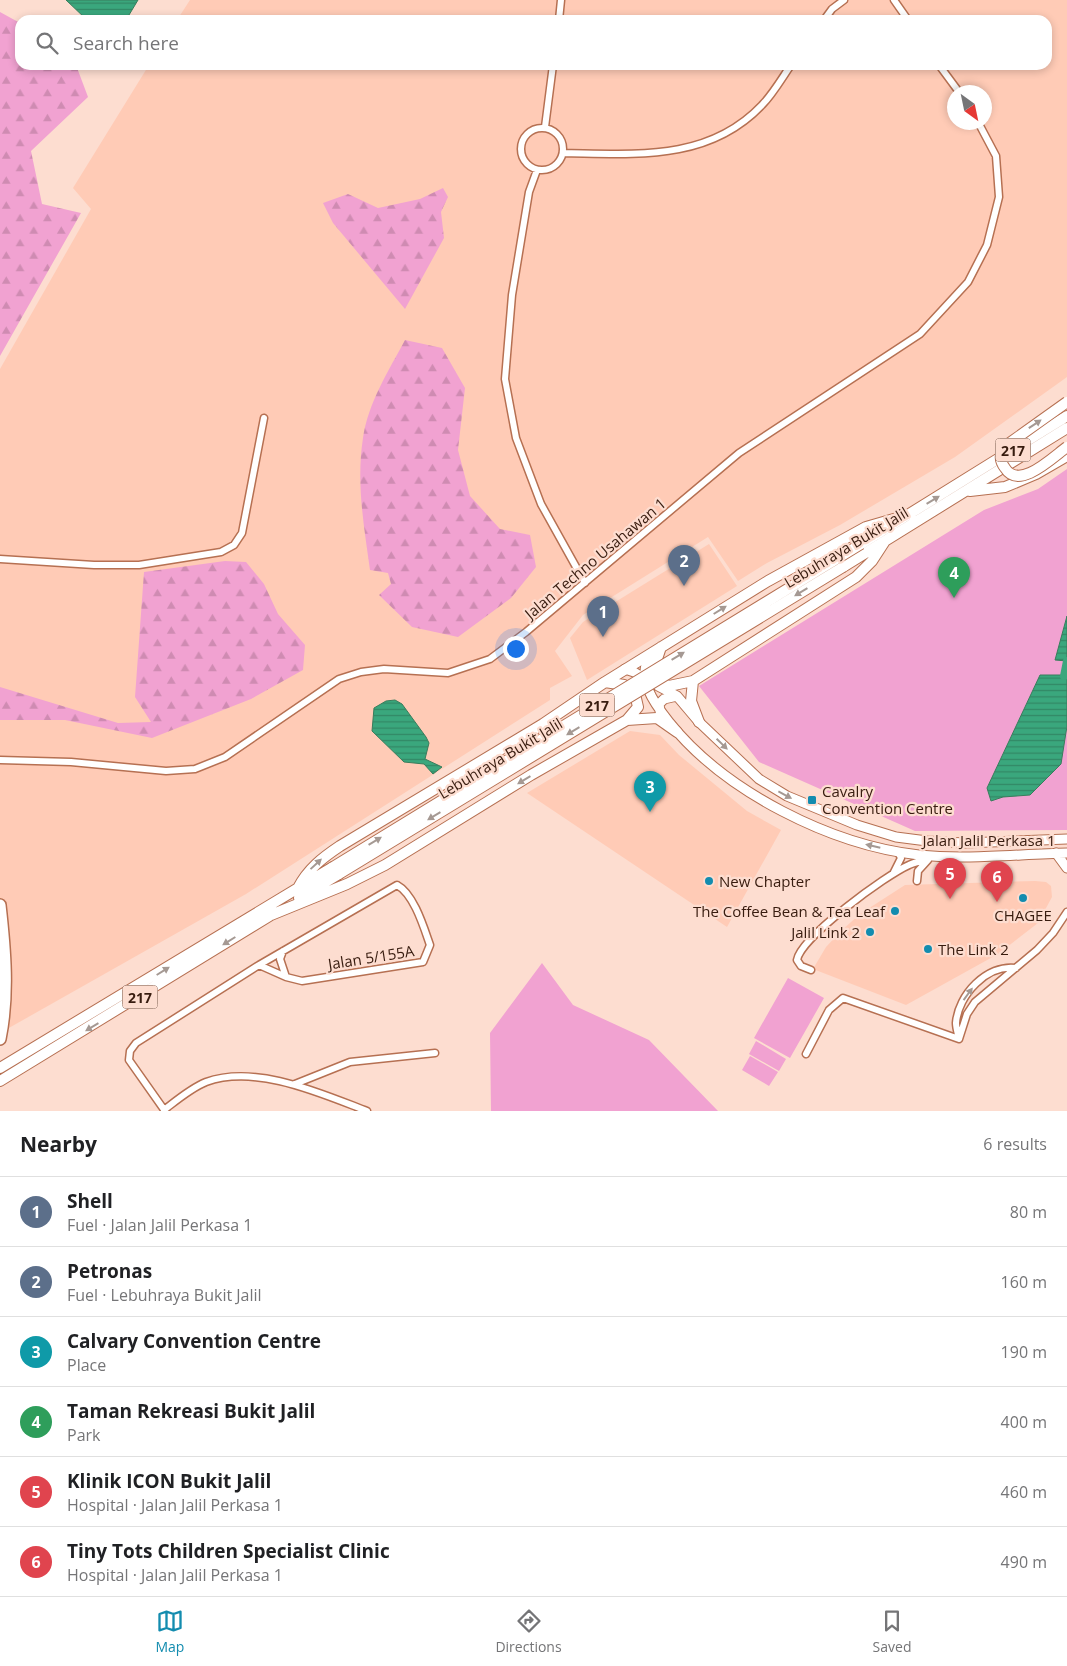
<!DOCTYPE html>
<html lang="en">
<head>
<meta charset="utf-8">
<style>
  :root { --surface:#fff; --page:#f2f2f2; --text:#202124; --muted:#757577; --line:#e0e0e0; --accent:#138caf }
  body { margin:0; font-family:"Open Sans",sans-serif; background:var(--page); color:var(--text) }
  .compass { position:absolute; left:947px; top:85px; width:45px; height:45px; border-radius:50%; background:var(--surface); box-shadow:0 2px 8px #0003; rotate:147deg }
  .you { position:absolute; left:515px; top:648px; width:18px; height:18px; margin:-12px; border:4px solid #fff; border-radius:50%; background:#1a73e8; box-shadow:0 0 0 8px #1a73e833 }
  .badge { display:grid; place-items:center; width:32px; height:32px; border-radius:50%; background:var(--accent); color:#fff; font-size:16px; font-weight:700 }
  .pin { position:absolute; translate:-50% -41px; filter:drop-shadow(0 1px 2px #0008) }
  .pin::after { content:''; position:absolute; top:26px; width:18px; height:15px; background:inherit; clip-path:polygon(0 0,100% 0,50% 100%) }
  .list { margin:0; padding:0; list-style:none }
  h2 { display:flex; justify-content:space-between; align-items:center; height:65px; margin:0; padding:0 20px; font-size:21px }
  h2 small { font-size:16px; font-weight:400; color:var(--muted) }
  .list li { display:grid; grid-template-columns:32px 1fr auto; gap:15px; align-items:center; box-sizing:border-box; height:70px; padding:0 20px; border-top:1px solid var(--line) }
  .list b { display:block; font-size:19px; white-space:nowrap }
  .list p { margin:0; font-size:16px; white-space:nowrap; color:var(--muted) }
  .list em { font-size:16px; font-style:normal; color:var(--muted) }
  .icon { flex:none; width:28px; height:28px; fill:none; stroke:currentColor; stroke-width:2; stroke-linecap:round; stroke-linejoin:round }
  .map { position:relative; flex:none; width:1067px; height:1111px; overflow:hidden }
  .search { position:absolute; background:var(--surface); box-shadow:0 2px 8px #0003; left:15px; right:15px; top:15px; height:55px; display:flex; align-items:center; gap:12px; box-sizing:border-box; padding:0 18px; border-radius:15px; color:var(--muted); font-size:19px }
  .sheet { height:485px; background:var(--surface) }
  nav { display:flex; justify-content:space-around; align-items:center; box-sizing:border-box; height:70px; border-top:1px solid var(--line); background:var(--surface); font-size:14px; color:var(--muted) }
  nav a { display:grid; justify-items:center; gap:2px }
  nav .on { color:var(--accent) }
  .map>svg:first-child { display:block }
</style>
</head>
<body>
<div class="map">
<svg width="1067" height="1111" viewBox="0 0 1067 1111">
  <defs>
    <pattern id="forest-firs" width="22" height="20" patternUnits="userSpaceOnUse" patternTransform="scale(1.25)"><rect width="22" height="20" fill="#f1a2d1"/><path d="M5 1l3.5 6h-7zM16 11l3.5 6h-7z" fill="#cf8bb2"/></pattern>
    <pattern id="water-rules" width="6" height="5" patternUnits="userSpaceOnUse" patternTransform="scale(1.25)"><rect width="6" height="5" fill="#3aa77d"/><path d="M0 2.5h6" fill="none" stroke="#328765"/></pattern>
  </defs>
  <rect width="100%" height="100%" fill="#fdddd0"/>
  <path fill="#ffcbb6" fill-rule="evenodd" d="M190,0H1067V377L955,457L840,525L767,563L738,581L708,537L583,615L555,651L572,676L550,688V700L246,894L0,1033V369L91,209L73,188L149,65H1047V20H177ZM954,92H984V122H954Z
    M709,544L737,586L587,680L570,638L583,622Z
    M630,731L660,735L679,755L747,811L781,830L727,927L527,793Z
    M1035,881L1046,882L1051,886L1052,897L1038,923L998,954L906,1005L813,969L826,947L841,931L860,914L905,885Z"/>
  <path fill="#f1a2d1" d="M1067,469V830L915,831L759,762L699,686L984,510L1038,489Z
    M542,963L573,1005L649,1040L718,1111H491L490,1033Z
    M788,978L824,998L790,1058L754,1038Z
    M756,1041L786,1059L779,1071L749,1054Z
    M750,1056L778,1072L769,1086L742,1070Z"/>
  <path fill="url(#forest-firs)" d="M0,12L20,23V65H76L88,97L31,151L42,204L81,213L0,356Z
    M443,188L448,197L441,212L444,238L405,309L333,223L323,203L348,194L378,208L420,199Z
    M405,340L442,348L465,388L458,450L470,496L500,529L530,535L536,567L511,598L458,637L412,627L379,595L391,584L388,573L370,570C364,526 356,483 363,438C368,403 389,370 405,340Z
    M225,561L246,562L264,584L278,614L305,645L303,670L251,699L152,738L65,720H0V687L118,723L151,722L135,697L144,572Z"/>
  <path fill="url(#water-rules)" stroke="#397d5c" d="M66,0H138L126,20H87Z
    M1067,616V661L1055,660Z
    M1040,675H1067V726L1061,764L1030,795L1003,797L991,801L987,788Z
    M395,700L402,704L426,737L429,743L425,759L442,767L433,774L424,764L404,762L372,731L374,708L386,701Z"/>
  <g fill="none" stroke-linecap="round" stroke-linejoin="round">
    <path stroke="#3aa77d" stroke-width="8" d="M1064,676L1067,661"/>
    <defs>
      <path id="minor" d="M894,0L908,20
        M559,20L561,0
        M824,20L832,9L844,0
        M939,65L959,92
        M545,127L553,65
        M521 149a21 21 0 1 1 42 0a21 21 0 1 1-42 0Z
        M563,153C634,154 708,162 762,105C773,94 782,78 791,65
        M537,170L529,192L512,295L505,379L516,438L541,504L585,583
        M0,559L94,565H139L221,552L234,545L242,533L264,418
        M0,760L71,762L166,771L195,769L225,757L339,679L361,672L384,669L448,673L490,659L526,632L739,453L920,334L968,282L987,245L999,197L996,156L978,122
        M894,872L901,858L898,852
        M917,881L918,871L928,860
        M283,951L280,959L286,977
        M811,970L801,966L797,960C801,937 886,875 909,865C915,862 921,861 927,860
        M959,1039L967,1014L975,1002L1037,950L1053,933L1067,912
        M959,1039C958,1034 956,1028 956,1023C958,995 987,964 1016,968
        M806,1054L829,1010L843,998L959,1039
        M295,1084L350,1062L435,1053
        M164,1110C177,1100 191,1088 206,1082C256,1064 320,1093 367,1111
        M165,1111L129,1060L130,1051L136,1043L259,965L397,885C414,894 424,928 430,945L423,962L302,981L286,977L259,965"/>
      <path id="secondary" d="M650,655C636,679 654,703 669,722C725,792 831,845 919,855C968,860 1018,854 1067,853
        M625,669L634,672L647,680
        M658,686L677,696L699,722L759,779L787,796L857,825L896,837L927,841L964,843L1067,839
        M660,711L659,704L664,699L677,696
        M1056,853L1067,868"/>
      <path id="trunk" d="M970,491L1005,487L1036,474L1067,456
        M861,544L1067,416
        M843,567L1067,428
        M661,647L654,668L657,681L669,686L693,681L856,577L872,561L885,541
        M693,681L691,701L699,722
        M605,682L624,685L635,694L638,707L627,720
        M298,888C308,869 322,858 340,846L543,724L605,682L768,581L866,527L911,514
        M299,898L339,874
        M271,915L347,884L385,865L531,775L627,720L657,718L677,732
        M0,1068L333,867
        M0,1081L276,912"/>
      <path id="motorway" d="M0,905C5,949 9,995 0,1039"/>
    </defs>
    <use href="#minor" stroke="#b67052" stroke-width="9"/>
    <use href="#secondary" stroke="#b67052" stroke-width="11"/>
    <use href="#trunk" stroke="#b67052" stroke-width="12"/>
    <use href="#motorway" stroke="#b67052" stroke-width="14"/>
    <use href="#minor" stroke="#fff" stroke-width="6"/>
    <use href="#secondary" stroke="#fff" stroke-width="9"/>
    <use href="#trunk" stroke="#fff" stroke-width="10"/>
    <use href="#motorway" stroke="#fff" stroke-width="11"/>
    <defs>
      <path id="trunk-bridge" d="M1067,402L1004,447C1000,455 999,460 1005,468C1019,491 1053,457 1067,447
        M333,867L861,544
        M339,874L843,567"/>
    </defs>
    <use href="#trunk-bridge" stroke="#b67052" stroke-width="12" stroke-linecap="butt"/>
    <use href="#trunk-bridge" stroke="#fff" stroke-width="10"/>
  </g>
  <defs><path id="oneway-solid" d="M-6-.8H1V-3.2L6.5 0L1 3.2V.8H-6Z" transform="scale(1.25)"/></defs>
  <g fill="#a59993">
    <use href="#oneway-solid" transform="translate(1035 424) rotate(-34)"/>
    <use href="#oneway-solid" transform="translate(933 500) rotate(-31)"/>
    <use href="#oneway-solid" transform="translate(801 592) rotate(149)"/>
    <use href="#oneway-solid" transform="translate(720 610) rotate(-32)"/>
    <use href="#oneway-solid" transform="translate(678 656) rotate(-31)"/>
    <use href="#oneway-solid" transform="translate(573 731) rotate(149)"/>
    <use href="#oneway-solid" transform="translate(722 744) rotate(44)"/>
    <use href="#oneway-solid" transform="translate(524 780) rotate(149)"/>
    <use href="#oneway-solid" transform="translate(785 795) rotate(28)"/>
    <use href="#oneway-solid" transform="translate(434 816) rotate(149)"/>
    <use href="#oneway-solid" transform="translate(375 841) rotate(-31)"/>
    <use href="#oneway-solid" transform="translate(873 846) rotate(-167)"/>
    <use href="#oneway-solid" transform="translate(316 864) rotate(-43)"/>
    <use href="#oneway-solid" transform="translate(229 941) rotate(148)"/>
    <use href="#oneway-solid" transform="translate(163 971) rotate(-32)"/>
    <use href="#oneway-solid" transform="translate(968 994) rotate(-54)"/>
    <use href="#oneway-solid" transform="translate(92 1027) rotate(149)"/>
  </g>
  <g fill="#138caf" stroke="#fdddd0" stroke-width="2">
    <rect x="807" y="795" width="10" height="10" rx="2.5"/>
    <circle cx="709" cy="881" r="5"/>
    <circle cx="1023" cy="898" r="5"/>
    <circle cx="895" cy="911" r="5"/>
    <circle cx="870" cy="932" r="5"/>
    <circle cx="928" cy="949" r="5"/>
  </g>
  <g text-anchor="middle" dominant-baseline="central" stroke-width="4.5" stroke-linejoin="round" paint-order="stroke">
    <g fill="#fdddd0" stroke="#735649" stroke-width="1">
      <rect x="995.5" y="438.5" width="35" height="23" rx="4"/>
      <rect x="579.5" y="693.5" width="35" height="23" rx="4"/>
      <rect x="122.5" y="985.5" width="35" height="23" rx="4"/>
    </g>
    <g font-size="14" font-weight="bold" fill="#381c0f">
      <text x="1013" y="450">217</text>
      <text x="597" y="705">217</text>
      <text x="140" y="997">217</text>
    </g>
    <g font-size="15" fill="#381c0f" stroke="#fdddd0">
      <text transform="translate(846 547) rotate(-31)">Lebuhraya Bukit Jalil</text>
      <text transform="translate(595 558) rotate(-40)">Jalan Techno Usahawan 1</text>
      <text transform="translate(500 758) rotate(-31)">Lebuhraya Bukit Jalil</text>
      <text x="989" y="840">Jalan Jalil Perkasa 1</text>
      <text transform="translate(371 957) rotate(-9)">Jalan 5/155A</text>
    </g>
    <g font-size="15" fill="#381c0f" stroke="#fdddd0" text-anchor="start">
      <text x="822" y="791">Cavalry<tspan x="822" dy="17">Convention Centre</tspan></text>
      <text x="719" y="881">New Chapter</text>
      <text x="885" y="911" text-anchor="end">The Coffee Bean &amp; Tea Leaf</text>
      <text x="1023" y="915" text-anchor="middle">CHAGEE</text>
      <text x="860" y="932" text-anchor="end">Jalil Link 2</text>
      <text x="938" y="949">The Link 2</text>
    </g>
  </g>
</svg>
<svg class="compass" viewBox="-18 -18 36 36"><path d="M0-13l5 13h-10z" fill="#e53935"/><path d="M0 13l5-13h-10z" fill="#757577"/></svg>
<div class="you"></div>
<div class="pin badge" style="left:603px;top:637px;background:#5c6f8a">1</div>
<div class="pin badge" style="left:684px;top:586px;background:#5c6f8a">2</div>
<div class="pin badge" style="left:650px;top:812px;background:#0f9aa8">3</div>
<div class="pin badge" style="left:954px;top:598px;background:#2e9e5b">4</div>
<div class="pin badge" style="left:950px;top:899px;background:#e0444e">5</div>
<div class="pin badge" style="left:997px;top:902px;background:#e0444e">6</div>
<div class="search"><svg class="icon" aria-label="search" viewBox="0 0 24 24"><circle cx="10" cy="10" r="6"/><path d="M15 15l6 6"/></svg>Search here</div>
</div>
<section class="sheet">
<h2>Nearby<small>6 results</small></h2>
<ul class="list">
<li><span class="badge" style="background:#5c6f8a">1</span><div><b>Shell</b><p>Fuel · Jalan Jalil Perkasa 1</p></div><em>80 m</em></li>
<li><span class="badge" style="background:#5c6f8a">2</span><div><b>Petronas</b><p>Fuel · Lebuhraya Bukit Jalil</p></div><em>160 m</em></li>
<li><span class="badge" style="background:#0f9aa8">3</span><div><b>Calvary Convention Centre</b><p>Place</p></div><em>190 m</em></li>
<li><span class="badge" style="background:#2e9e5b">4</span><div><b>Taman Rekreasi Bukit Jalil</b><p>Park</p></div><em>400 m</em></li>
<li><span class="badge" style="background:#e0444e">5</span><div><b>Klinik ICON Bukit Jalil</b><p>Hospital · Jalan Jalil Perkasa 1</p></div><em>460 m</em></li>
<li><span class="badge" style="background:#e0444e">6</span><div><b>Tiny Tots Children Specialist Clinic</b><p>Hospital · Jalan Jalil Perkasa 1</p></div><em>490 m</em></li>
</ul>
</section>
<nav>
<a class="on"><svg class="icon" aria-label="map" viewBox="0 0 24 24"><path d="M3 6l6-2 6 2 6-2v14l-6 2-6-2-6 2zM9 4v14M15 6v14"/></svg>Map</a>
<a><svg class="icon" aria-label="directions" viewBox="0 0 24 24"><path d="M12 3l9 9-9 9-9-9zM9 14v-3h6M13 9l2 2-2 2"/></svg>Directions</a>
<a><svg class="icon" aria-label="saved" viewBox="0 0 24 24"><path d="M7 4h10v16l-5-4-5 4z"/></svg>Saved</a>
</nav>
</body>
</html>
